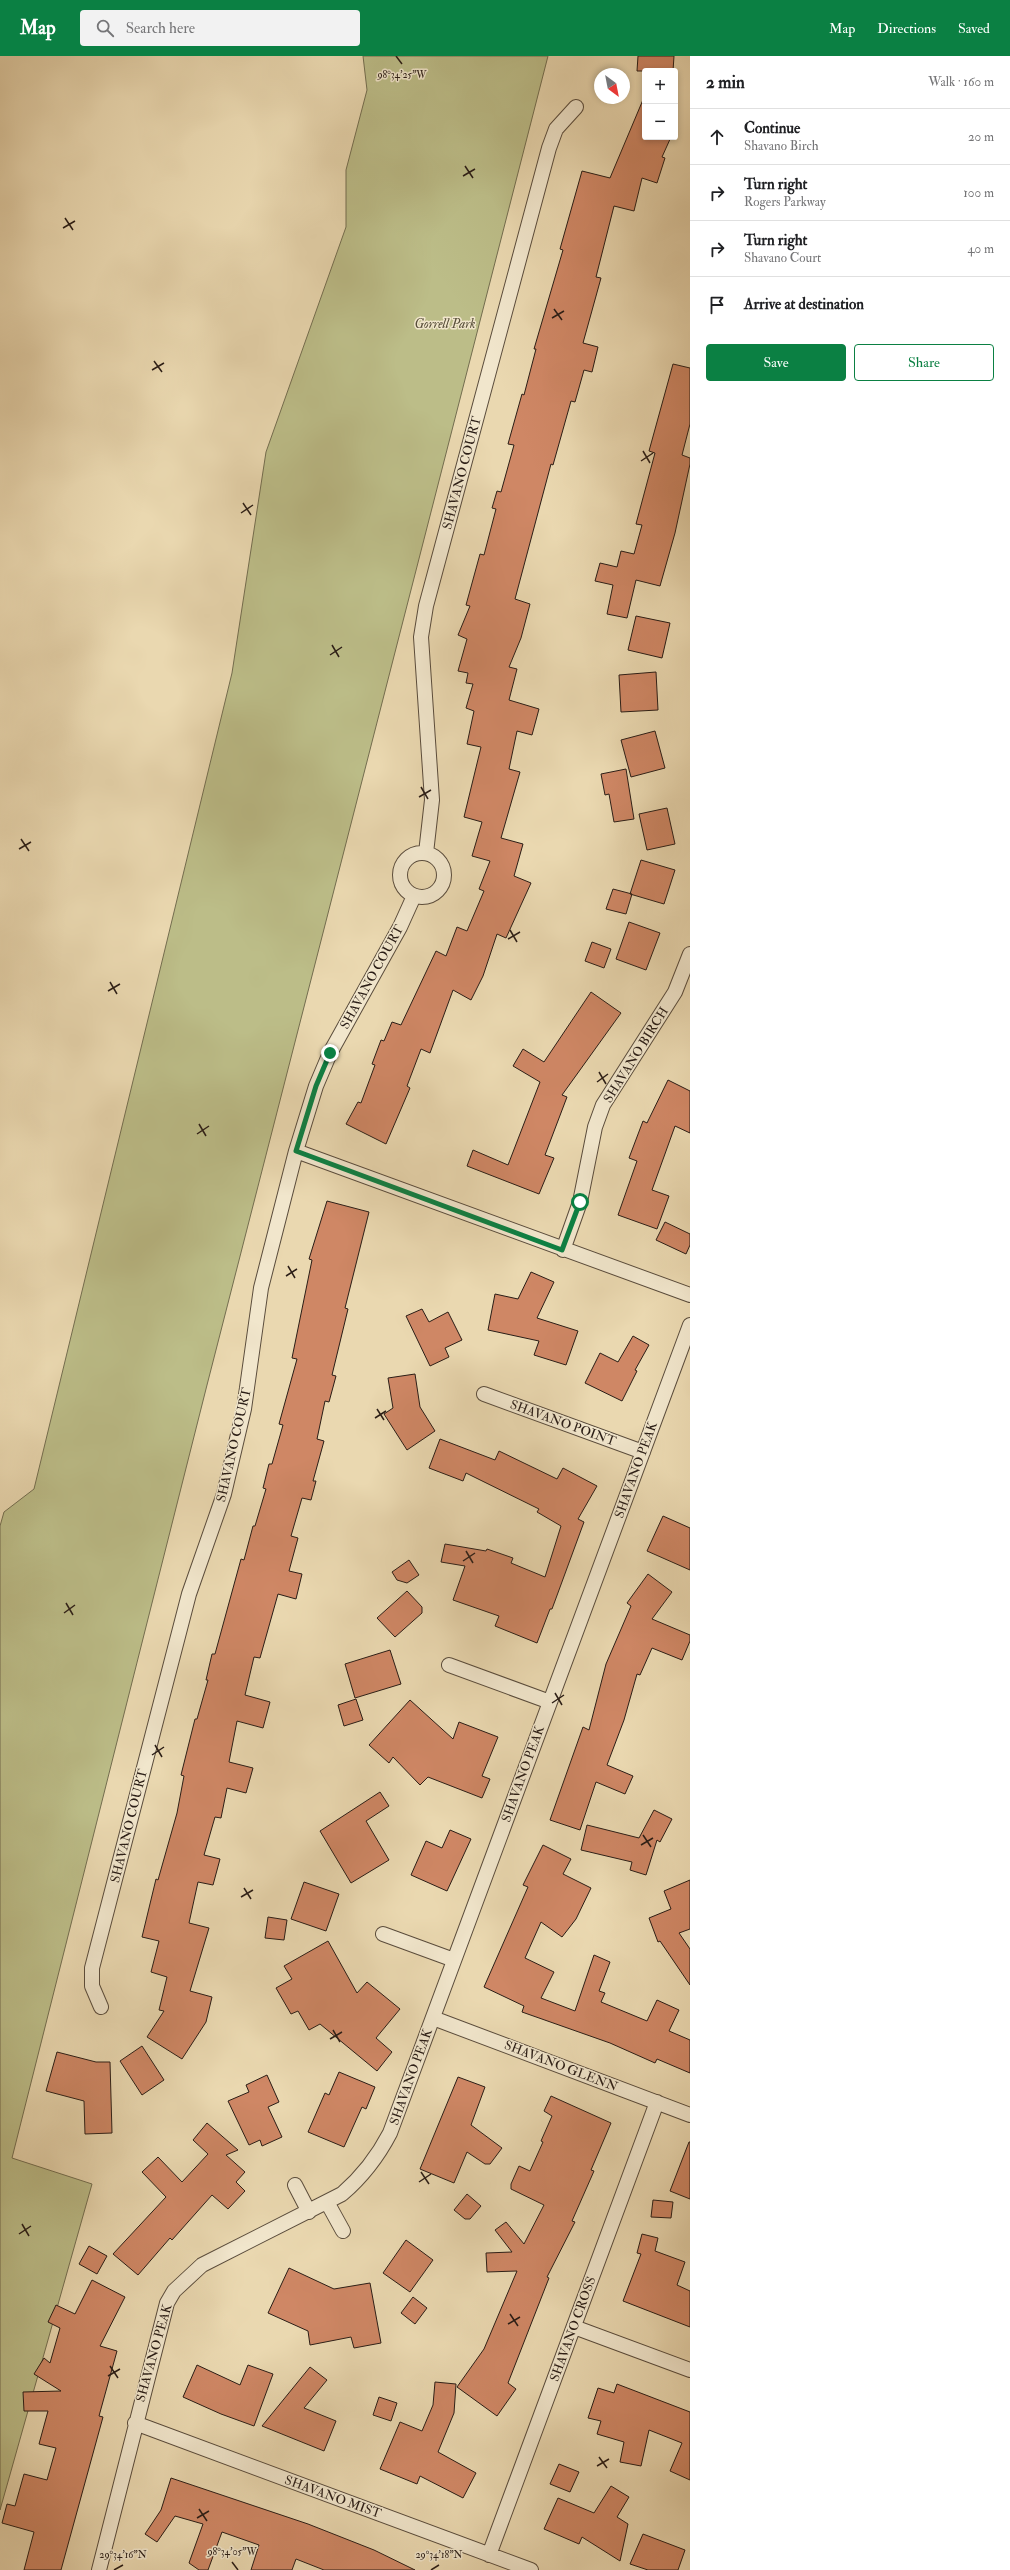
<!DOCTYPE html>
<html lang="en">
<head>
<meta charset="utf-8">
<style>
  :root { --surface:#fff; --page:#f2f2f2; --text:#202124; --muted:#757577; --line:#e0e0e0; --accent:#0b8043 }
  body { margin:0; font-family:"IM FELL Double Pica",serif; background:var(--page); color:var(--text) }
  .controls { position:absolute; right:12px; top:12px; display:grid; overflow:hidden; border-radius:4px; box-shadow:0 2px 6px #0003 }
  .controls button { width:36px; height:36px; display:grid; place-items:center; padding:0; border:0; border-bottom:1px solid var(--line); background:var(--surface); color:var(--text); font:20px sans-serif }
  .compass { position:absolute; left:594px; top:12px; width:36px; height:36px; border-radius:50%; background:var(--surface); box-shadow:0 2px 6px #0003; rotate:148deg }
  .stop { position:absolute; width:12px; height:12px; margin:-9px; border:3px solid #0b8043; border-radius:50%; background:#fff }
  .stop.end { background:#0b8043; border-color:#fff; box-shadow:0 1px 4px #0008 }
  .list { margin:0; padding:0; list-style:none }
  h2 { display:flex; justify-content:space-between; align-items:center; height:52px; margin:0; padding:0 16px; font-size:17px }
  h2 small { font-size:13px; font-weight:400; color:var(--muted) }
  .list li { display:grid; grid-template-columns:26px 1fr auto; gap:12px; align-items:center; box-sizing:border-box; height:56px; padding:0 16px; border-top:1px solid var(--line) }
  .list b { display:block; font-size:15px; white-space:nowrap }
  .list p { margin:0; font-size:13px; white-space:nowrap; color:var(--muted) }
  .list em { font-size:13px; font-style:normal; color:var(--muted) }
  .actions { display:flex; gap:8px; padding:12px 16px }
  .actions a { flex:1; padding:9px 0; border:1px solid var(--accent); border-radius:4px; text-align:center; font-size:14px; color:var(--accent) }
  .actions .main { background:var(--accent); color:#fff }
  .icon { flex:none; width:22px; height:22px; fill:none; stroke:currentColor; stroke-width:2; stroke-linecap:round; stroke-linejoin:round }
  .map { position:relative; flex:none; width:690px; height:2514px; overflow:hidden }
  header { display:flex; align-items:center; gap:24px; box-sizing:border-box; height:56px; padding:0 20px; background:var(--accent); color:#fff }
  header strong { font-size:19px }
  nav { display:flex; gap:22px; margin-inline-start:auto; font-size:14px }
  .search { width:280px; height:36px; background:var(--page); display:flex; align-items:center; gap:10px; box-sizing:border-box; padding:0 14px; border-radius:4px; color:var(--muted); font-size:15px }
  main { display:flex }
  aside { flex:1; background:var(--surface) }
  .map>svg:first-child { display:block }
</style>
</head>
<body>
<header>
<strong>Map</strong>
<div class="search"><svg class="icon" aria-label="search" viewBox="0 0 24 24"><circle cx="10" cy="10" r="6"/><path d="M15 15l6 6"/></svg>Search here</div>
<nav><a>Map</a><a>Directions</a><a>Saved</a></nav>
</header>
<main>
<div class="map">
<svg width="690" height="2514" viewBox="0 0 690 2514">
  <rect width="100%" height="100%" fill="#ead8b0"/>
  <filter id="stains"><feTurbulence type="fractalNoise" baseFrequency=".005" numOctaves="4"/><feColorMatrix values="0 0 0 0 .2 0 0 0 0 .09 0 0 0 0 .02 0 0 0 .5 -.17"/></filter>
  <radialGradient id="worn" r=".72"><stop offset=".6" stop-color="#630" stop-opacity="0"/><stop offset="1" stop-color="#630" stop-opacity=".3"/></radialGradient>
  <path fill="#bcbd88" stroke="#736d4f" d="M363,0H548L207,1329L12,2102L92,2128L0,2454V1470L4,1456L34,1433L232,617L266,396L346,171V114L367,34Z"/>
  <path fill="#cf8765" stroke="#2a1d16" d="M638,0H674L673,15H637Z
    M645,39V81H671L662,101L665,102L657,127L642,122L634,155L614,150L596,221L601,222L583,287L598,291L592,316L584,314L575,346L571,345L553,409L551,408L515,543L530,548L521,582L509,611L517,613L509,644L539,653L532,679L517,675L509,713L520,716L501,782L523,788L514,820L531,827L506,882L497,878L483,920L471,944L453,934L430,997L421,993L407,1030L410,1032L386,1088L346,1068L358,1046L361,1047L375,1009L372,1008L381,984L384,985L392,966L401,969L436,895L446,900L457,871L467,875L484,835L479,833L490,805L472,800L482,766L464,761L481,691L467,688L474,655L466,652L473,628L466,627L468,617L458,615L467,583L458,579L470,550L466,549L480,498L484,499L496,453L492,452L497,435L501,436L514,389L508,388L522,338L524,339L536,293H534L563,194L560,193L582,115L610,122Z
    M673,308L690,312V368L682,399L690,402V408L675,477L660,530L636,524L627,562L607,558L613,529L595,525L600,507L617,511L621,495L634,498L642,469L636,468L655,397L649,395Z
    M636,560L670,567L662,602L628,594Z
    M656,616L658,654L621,656L619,619Z
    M655,675L665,712L631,721L621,684Z
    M626,713L634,763L614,766L609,738L605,739L601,718Z
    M667,752L675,788L647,794L639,758Z
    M641,804L675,814L664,848L630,838Z
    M613,833L632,838L626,858L606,853Z
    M629,866L660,877L646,914L616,903Z
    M592,886L611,893L604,912L585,905Z
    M591,936L621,957L562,1039L567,1041L545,1099L554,1102L539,1138L467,1110L473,1094L508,1109L540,1026L513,1010L523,993L544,1006Z
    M668,1024L690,1035V1077L675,1070L652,1134L669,1140L657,1173L618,1159L637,1105L629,1102L643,1065L647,1067Z
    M327,1145L369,1156L345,1252L348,1253L332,1319L336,1320L329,1346L325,1345L317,1383L324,1385L313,1425H316L311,1444L302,1442L291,1480L298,1482L289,1515L302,1518L296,1543L278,1538L260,1602L254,1601L245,1639L270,1646L263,1672L237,1665L229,1706L253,1712L246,1737L227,1732L221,1762L215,1761L204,1799L220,1803L213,1829L198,1826L189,1867L209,1872L190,1935L212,1941L206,1966L182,2003L147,1981L164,1955L159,1954L167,1921L151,1916L159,1885L142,1881L156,1823L158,1824L177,1757L184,1720L181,1719L195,1663H197L208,1624H206L212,1598H215L241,1503L244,1504L253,1470H255L266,1433L263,1432L269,1408H272L283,1369L279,1368L297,1303L292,1302L312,1204L309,1203Z
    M665,1166L690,1178V1189L686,1198L656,1184Z
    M531,1216L554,1226L537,1262L578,1275L566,1309L534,1299L539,1285L488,1274L495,1238L518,1243Z
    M422,1253L429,1266L448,1256L462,1284L445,1292L449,1301L430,1310L406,1260Z
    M633,1280L649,1289L635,1314L637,1315L622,1345L585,1327L600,1297L618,1306Z
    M415,1318L420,1351L435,1375L407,1394L384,1358L393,1352L388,1322Z
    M440,1383L495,1404L499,1395L557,1423L563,1412L597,1430L578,1463L584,1466L552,1553H550L537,1587L495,1570L499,1560L453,1544L465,1510L441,1506L445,1488L486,1495L487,1493L513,1502L511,1507L545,1521L561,1470L537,1456L539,1453L466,1417L463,1425L429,1412Z
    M663,1460L690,1472V1514L647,1495Z
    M409,1504L419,1519L407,1527L397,1524L392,1516Z
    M648,1518L672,1536L652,1563L690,1579V1585L682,1604L652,1592L640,1619L637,1618L624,1664L607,1709L633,1720L625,1738L596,1726L580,1774L550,1764L583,1671L589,1674L606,1608L631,1550L627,1547Z
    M407,1535L422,1551V1557L395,1581L377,1562Z
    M390,1594L401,1628L355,1642L345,1608Z
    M356,1643L363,1664L344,1670L338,1649Z
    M410,1644L453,1683L459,1666L498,1681L482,1720L490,1723L482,1742L428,1721L420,1729L393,1701L389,1707L369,1689Z
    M380,1736L389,1750L366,1765L389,1804L351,1827L320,1775Z
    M654,1754L672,1763L660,1786L657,1784L646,1819L630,1814L632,1806L581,1794L587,1769L639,1782Z
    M450,1774L471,1783L447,1835L411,1819L426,1785L442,1792Z
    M543,1789L571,1803L563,1818L591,1832L576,1863L562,1881L541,1866L525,1902L554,1916L541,1942L575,1955L594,1899L610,1906L599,1935L605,1937L601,1946L647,1965L657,1944L679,1954L669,1975L690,1984V2017L657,2003L655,2007L610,1987L522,1956L524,1950L484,1931L528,1831L523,1829Z
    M690,1824V1873L679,1877L690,1893V1929L660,1885L658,1886L649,1862L671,1853L664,1835Z
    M304,1826L339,1838L326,1875L291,1863Z
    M268,1861L287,1864L284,1884L265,1882Z
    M328,1885L357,1937L367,1926L400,1953L376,1982L392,1996L377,2015L320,1968L309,1974L298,1955L291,1958L276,1932L292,1923L284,1910Z
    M142,1990L164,2024L142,2039L120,2005Z
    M57,1996L96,2006H110L112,2077L85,2078L84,2045L46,2035Z
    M339,2016L375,2031L366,2053L362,2051L344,2091L308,2076L325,2037L329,2039Z
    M267,2019L279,2046L268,2051L282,2081L262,2090L260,2084L249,2089L228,2045L249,2036L246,2029Z
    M458,2021L485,2031L471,2069L502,2092L490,2108H485L467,2096L454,2127L420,2113Z
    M551,2040L611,2067L591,2114L594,2115L572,2165L575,2166L547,2221L549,2222L508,2327L516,2333L497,2360L457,2331L484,2293L517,2215L487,2216L486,2197L512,2196L495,2174L506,2166L524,2188L544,2149L511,2133V2128L519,2110L530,2115L543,2086L541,2085L552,2060L544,2055Z
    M207,2067L238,2094L226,2099L245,2116L236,2126L245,2135L228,2153L212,2139L172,2184L170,2182L138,2219L113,2198L166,2141L142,2116L158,2101L182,2126L208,2098L193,2084Z
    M689,2086H690V2143L670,2135Z
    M467,2138L481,2150L470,2163H465L454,2154Z
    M653,2144L673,2146L671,2162L651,2161Z
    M642,2178L658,2182L655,2195L685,2206L677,2229L690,2235V2271L623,2245L641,2198L637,2197Z
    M406,2184L433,2204L410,2236L383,2217Z
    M89,2190L107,2200L97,2218L79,2208Z
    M289,2212L334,2233L370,2227L381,2287L354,2292L351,2281L310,2289L308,2275L268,2257Z
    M92,2224L125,2241L100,2290L117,2295L99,2360L103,2361L61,2514H24L34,2476L2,2467L7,2448L15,2450L24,2418L47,2424L56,2392L39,2388L48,2355H24L23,2336L61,2335L34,2318L44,2302L50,2307L60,2272L48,2266L56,2249L75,2258Z
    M413,2241L427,2252L415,2268L401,2257Z
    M197,2309L240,2329L248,2309L273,2318L254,2370L221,2358L183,2341Z
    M310,2311L327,2324L304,2352L336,2365L324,2395L262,2370Z
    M435,2326L456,2328L454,2357L438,2396L476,2417L463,2442L420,2420L417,2428L380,2413L400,2366L422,2375L433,2349Z
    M617,2328L690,2356V2424L670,2415L682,2387L649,2374L641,2410L620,2406L624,2386L597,2378L601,2365L588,2362L598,2332L614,2337Z
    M379,2341L397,2347L391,2365L373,2359Z
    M559,2408L579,2416L570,2436L550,2428Z
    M171,2422L308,2468L374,2494L415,2514H324L296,2503L292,2514H251L259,2489L222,2476L208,2514H199L189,2507L203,2468L175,2460L157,2486L145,2478L161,2454Z
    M611,2430L629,2441L617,2461L628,2468L620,2505L582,2481L579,2488L544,2473L558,2442L594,2457Z
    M643,2478L685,2494L678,2514H648L630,2508Z"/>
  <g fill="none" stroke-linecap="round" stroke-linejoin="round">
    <defs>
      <path id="minor" d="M400 819a22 22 0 1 1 44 0a22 22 0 1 1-44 0Z
        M426,797L432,744L421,581L426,550L549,92L556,73L576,51
        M296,1095L690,1239
        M563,1194L580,1146L595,1071L603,1049L675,936L690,898
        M484,1338L643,1396
        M449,1609L550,1646
        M383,1878L454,1904
        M101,1951L92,1930V1912L189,1538L224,1438L244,1353L261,1232L296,1095L316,1030L330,997L400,871L414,840
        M433,1962L690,2059
        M295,2129L309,2156
        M327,2146L343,2175
        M574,2271L690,2314
        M135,2367L531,2514
        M489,2499L657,2046
        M99,2514L167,2247L174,2235L202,2209L342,2138C363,2120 377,2102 390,2077L690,1269"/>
    </defs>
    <use href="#minor" stroke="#5a4c3c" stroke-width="16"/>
    <use href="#minor" stroke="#f1e6cc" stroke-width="14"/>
  </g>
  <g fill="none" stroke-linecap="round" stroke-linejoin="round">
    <path stroke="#0b8043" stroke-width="5" d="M330,997L316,1030L296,1095L562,1194L580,1146"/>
  </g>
  <path fill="none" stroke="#2a1d16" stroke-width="1.5" d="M396,0L402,8M465,110L473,122M463,120L475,113M65,162L73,174M63,172L75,165M554,253L562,264M552,262L564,255M154,305L162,316M152,314L164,307M643,395L650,407M641,405L653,397M243,447L251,459M241,457L253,449M332,589L339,601M330,599L342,591M421,731L428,743M419,741L431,734M21,783L29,795M19,793L31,786M510,874L517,886M508,883L520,876M110,926L117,938M108,935L120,928M599,1016L606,1028M597,1026L608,1018M199,1068L206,1080M197,1078L209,1070M288,1210L295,1222M286,1220L297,1213M377,1353L384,1364M375,1362L386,1355M466,1495L473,1507M463,1505L475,1497M66,1547L73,1559M64,1557L75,1549M555,1637L562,1649M552,1647L564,1639M155,1689L162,1701M152,1699L164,1691M643,1779L651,1791M641,1789L653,1782M244,1832L251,1843M241,1841L253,1834M333,1974L340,1986M330,1983L342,1976M421,2116L429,2128M419,2126L431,2118M22,2168L29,2180M19,2178L31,2170M510,2258L518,2270M508,2268L520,2261M110,2310L118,2322M108,2320L120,2313M599,2401L607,2412M597,2410L609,2403M199,2453L207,2465M197,2462L209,2455M232,2506L238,2514M114,2514L123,2509M431,2514L439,2509"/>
  <g text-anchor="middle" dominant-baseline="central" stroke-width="3" stroke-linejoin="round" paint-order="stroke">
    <g font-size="13" font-style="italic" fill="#564d38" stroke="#f1e6cc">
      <text x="445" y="268">Gorrell Park</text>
    </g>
    <g font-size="13" fill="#2a1d16" stroke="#f1e6cc">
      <text transform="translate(462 417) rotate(-75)">SHAVANO COURT</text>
      <text transform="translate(372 921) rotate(-61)">SHAVANO COURT</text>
      <text transform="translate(636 999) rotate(-58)">SHAVANO BIRCH</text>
      <text transform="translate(563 1367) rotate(20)">SHAVANO POINT</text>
      <text transform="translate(234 1389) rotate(-77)">SHAVANO COURT</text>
      <text transform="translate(636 1414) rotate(-70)">SHAVANO PEAK</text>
      <text transform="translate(523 1718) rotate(-70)">SHAVANO PEAK</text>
      <text transform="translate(129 1770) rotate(-76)">SHAVANO COURT</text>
      <text transform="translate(561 2010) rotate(21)">SHAVANO GLENN</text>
      <text transform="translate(411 2021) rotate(-70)">SHAVANO PEAK</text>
      <text transform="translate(573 2273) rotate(-70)">SHAVANO CROSS</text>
      <text transform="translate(154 2297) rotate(-74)">SHAVANO PEAK</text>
      <text transform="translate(333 2441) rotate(20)">SHAVANO MIST</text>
    </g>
  </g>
  <g font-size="10" text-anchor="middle" fill="#2a1d16" stroke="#f1e6cc" stroke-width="3" stroke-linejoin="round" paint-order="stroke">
    <text x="402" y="22">98°34'25"W</text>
    <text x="232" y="2499">98°34'05"W</text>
    <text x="123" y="2502">29°34'16"N</text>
    <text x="439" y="2502">29°34'18"N</text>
  </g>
  <rect width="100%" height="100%" filter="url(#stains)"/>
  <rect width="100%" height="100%" fill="url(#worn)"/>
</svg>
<div class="controls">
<button>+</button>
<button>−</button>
</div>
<svg class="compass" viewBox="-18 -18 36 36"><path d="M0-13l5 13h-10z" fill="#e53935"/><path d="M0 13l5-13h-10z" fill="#757577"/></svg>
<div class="stop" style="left:580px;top:1146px"></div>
<div class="stop end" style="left:330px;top:997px"></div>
</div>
<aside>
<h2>2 min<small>Walk · 160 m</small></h2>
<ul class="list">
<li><svg class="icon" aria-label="ahead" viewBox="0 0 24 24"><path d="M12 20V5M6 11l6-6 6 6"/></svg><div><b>Continue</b><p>Shavano Birch</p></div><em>20 m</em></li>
<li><svg class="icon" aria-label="right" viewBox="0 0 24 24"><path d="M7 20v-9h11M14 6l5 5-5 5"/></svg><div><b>Turn right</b><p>Rogers Parkway</p></div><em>100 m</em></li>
<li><svg class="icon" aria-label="right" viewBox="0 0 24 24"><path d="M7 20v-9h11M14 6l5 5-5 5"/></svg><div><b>Turn right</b><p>Shavano Court</p></div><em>40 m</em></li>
<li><svg class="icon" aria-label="arrive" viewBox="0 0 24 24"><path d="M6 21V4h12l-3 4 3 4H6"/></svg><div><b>Arrive at destination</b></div></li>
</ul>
<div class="actions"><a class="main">Save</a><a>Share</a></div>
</aside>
</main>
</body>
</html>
